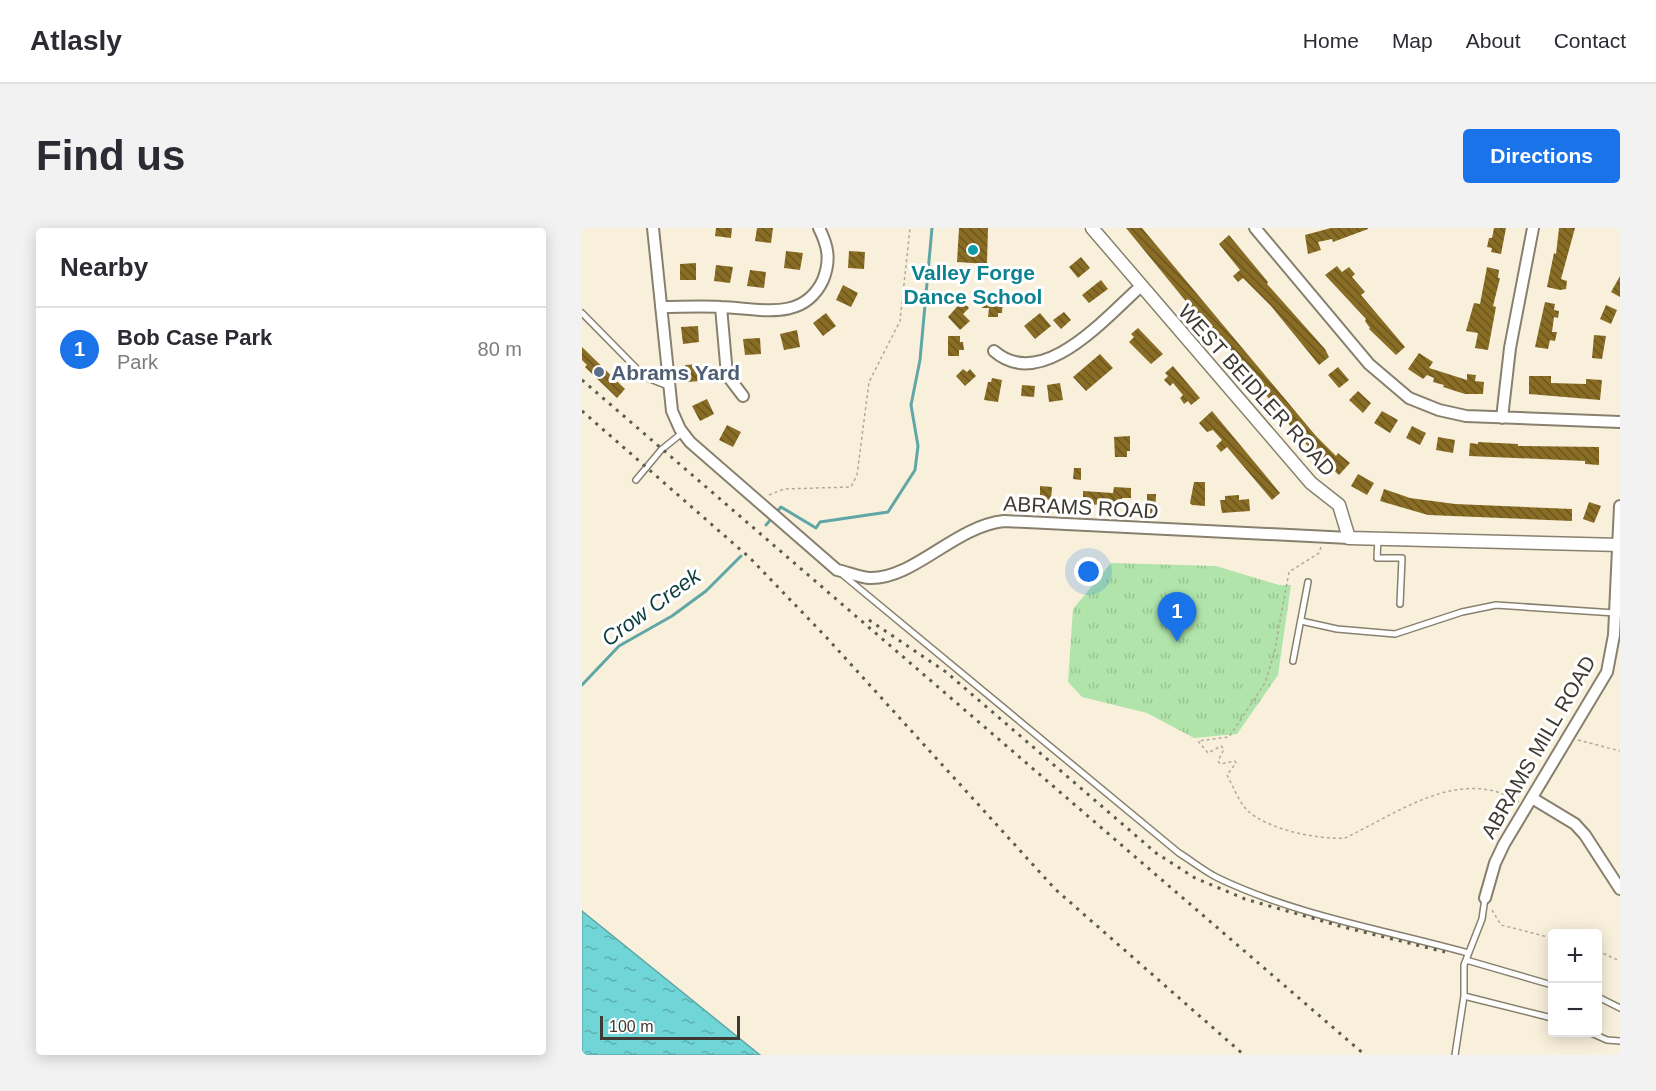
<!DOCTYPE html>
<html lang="en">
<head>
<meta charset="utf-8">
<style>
  :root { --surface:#fff; --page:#f2f2f3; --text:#2b2b33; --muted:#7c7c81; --line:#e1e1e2; --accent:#1a73e8 }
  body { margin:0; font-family:Helvetica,sans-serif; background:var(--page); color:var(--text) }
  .controls { position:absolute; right:18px; bottom:18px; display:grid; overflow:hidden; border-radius:6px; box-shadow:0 3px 15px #0003 }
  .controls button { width:54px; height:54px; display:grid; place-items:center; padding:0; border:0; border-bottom:2px solid var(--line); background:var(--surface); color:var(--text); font:30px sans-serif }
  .scale { position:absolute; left:18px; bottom:15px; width:140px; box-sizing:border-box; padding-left:6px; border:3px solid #3e3a32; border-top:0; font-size:16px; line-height:21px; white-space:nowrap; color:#3e3a32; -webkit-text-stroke:4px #fff; paint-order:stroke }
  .you { position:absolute; left:507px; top:344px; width:21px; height:21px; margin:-15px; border:4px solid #fff; border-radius:50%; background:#1a73e8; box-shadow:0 0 0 9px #1a73e833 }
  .badge { display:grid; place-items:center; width:39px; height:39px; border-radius:50%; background:var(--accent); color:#fff; font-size:20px; font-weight:700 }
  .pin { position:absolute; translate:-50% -50px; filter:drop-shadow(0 2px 3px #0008) }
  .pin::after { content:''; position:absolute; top:32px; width:21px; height:18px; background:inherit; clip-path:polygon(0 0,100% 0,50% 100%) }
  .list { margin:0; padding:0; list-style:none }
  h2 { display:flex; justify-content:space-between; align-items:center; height:78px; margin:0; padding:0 24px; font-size:26px }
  h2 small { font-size:20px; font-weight:400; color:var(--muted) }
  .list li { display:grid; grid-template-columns:39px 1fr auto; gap:18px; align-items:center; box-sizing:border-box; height:84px; padding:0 24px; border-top:2px solid var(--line) }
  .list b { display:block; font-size:22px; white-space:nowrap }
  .list p { margin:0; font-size:20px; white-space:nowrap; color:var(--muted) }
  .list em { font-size:20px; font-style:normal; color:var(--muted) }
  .map { position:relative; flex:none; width:1038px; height:827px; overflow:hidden; border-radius:6px }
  header { display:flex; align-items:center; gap:36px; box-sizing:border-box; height:84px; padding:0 30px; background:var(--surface); border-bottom:2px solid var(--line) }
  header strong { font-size:28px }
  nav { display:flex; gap:33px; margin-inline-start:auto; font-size:21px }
  .intro { display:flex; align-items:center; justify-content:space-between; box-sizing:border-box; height:144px; padding:0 36px }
  h1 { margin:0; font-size:42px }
  .button { padding:15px 27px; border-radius:6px; background:var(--accent); color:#fff; font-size:21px; font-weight:700 }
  main { display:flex; gap:36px; padding:0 36px }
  aside { flex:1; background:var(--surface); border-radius:6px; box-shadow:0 3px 15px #0003 }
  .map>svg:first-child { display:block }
</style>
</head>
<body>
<header>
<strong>Atlasly</strong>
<nav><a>Home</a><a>Map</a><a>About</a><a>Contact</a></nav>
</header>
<div class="intro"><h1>Find us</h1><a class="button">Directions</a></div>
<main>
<aside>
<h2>Nearby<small></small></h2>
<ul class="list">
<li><span class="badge">1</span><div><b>Bob Case Park</b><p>Park</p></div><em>80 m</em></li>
</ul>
</aside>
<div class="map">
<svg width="1038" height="827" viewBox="0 0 1038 827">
  <defs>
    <pattern id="grass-tufts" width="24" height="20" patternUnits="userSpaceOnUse" patternTransform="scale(1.5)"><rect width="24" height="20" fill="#b0e4aa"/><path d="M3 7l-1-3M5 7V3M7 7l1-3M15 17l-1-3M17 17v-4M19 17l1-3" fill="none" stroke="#98c493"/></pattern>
    <pattern id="water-ripples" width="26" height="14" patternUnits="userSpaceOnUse" patternTransform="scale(1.5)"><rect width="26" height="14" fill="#70d5d7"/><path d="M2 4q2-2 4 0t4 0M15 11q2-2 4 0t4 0" fill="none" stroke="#5daeaf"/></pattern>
    <pattern id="building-back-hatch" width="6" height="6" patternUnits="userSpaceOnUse" patternTransform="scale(1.5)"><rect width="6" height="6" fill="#896d25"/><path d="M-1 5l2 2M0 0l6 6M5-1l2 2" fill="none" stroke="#6c5620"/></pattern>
  </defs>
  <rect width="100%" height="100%" fill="#f9f0dc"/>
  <path fill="url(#grass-tufts)" d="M529,335L634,338L697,357H709L696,447L655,506L612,510L565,485L500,469L486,454L491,381Z"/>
  <path fill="url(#water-ripples)" stroke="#61a6a6" stroke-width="1.5" d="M0,683L178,827H0Z"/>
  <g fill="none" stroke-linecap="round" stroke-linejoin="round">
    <path stroke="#61a6a6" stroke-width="3" d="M194,285L199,279L234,300L238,294L306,284L333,242L336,218L329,177L338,132L350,0
      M184,297L190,290
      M0,457L37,418L90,388L124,363L159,328"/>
  </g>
  <path fill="url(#building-back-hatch)" d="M134,0H150L149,10L133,8Z
    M175,0H191L189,15L173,13Z
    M377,0H406L405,36L375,34Z
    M544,0H560L734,208L754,228L756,225L768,235L757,247L731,224L705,194L645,117L642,120Z
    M749,0H786V1L751,14L750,11L736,14L739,22L726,26L723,7Z
    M912,0H924L919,26L909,24L910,20L905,19L907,10H910Z
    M977,0H993L979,51L985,53L984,61L978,62L965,59L972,25L974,26Z
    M647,7L686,54L685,56L743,121L747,129L737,137L689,78L661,50L656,54L651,48L658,42L637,16Z
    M204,23L221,25L218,42L202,40Z
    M267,23L283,24L282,41L266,40Z
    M499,29L508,40L496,50L487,39Z
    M114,35V52H98V36Z
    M134,37L151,39L148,55L132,53Z
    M755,38L760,44L767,39L773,46L770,49L783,64L779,67L823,119L814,127L787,101L788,100L783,93L784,91L743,47Z
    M905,39L917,42L916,50H918L911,78L914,79L906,122L893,120L896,105L884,103L892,75L898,76Z
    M168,42L184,44L182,60L165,58Z
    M1038,48V69L1029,64Z
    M519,52L526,61L507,75L500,67Z
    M261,57L276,65L269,79L254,72Z
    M400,69L421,70L420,85H416V89H406L407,80H400Z
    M380,73L387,80L381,86L388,93L378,102L366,89Z
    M963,74L973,76L972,82L977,83L976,90L972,89L970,104H975L973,113L968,112L966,121L953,119Z
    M1024,77L1035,82L1029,96L1018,91Z
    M482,84L489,92L479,101L471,92Z
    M244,85L254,98L241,108L231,95Z
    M458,85L469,98L453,111L442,98Z
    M116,98L117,114L101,116L99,99Z
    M556,100L581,126L569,136L547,114L552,109L549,106Z
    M215,102L218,119L202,122L198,106Z
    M1012,107L1024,108L1020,131L1010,130Z
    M366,108H378V114H381L382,122H377V128H366Z
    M178,110L179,126L163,127L161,111Z
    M0,119L43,161L35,170L3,139L5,137L0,132Z
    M837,125L851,134L847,140L885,152V146L894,147L893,153L902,154L901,166H883L861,159L862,157L851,154L852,150L845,147L841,151L826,141Z
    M518,126L531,140L504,163L491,149Z
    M119,136L120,153L104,154L103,137Z
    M591,138L618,170L609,177L606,173L602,176L598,170L601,167L591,155L588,158L582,152L586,148L583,145Z
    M756,139L767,152L757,160L746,147Z
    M381,141L385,144L388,141L394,148L383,158L374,148Z
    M947,148H969V155L1004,156V151L1020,152L1018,172L947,166Z
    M410,150L420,152L416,174L402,172L406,154H409Z
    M478,155L481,172L467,174L465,157Z
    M440,157L453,158L452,169L439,168Z
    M776,163L789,175L781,185L767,172Z
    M125,171L132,186L118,193L110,178Z
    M630,183L698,265L690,272L645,219L639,224L634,218L640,212L631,202L625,204L617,195Z
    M800,183L816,192L808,205L792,195Z
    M145,197L159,204L151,219L137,212Z
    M830,198L844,205L838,217L824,210Z
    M548,208V223H545V229H533L532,209Z
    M856,209L873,212L871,225L854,222Z
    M896,214L936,216V218L1017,219V237L1003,236V233L887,228L888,215L896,216Z
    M492,240H499V252L491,251Z
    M776,246L792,255L785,267L769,258Z
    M612,254H623V278L610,277L608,275Z
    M458,258L470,259L469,272L458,271Z
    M532,259L549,260V270H540V278L501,276V263L531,265Z
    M802,261L828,270L873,276L990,281V293L846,287L798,273Z
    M565,266H574L573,292H565Z
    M657,267V272L667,271L668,283L640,285L638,272H643V268Z
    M1007,274L1019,278L1012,295L1001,291Z"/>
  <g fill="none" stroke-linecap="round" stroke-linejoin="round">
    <defs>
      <path id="service" d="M0,85L63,149L86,158
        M54,252L79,222L100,205
        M796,311L795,330H820L818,376
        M261,347L597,625C610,633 622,643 636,650C713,687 803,702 886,725
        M719,393L755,401L813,406L880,384L914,377L1033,385
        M711,433L726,354
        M884,732L970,757
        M882,768L970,790
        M1016,769L1038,780
        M1007,804L1025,812L1038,813
        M873,827L882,768V737L900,691L903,670"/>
      <path id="minor" d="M71,0L90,183L98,201L108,214L255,342C265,344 277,349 287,350C331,352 373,298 422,293L767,310
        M673,0L787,136L827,170L857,182L884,188L1038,194
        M79,79C99,79 119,78 139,79C176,80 221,95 241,52C249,32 246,18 237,0
        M139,79L145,147L161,168
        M412,123C460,165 524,89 558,59
        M920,190L928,120L951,0
        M950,570L993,596L1003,607L1038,661
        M903,670L913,635L922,616L1025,444L1032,407L1038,278"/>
      <path id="tertiary" d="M510,0L729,255L757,277L767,310L1038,317"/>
    </defs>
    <use href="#service" stroke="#88806e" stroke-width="8"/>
    <use href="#minor" stroke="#88806e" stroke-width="14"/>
    <use href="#tertiary" stroke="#88806e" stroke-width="15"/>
    <path stroke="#b0a99a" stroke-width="1.5" stroke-dasharray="3 3" stroke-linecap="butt" d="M187,267L202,261L269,259L275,247L287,154L318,93L328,0
      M739,319L737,325L707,344L692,426L683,455L647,509L616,513L626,525L639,518L642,521L636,533L638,536L653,533L654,535L645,547C651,558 656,572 664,581C683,601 736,612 763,610C816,585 879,537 937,574
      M996,512L1038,523
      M910,682L919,697L970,710
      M1016,723L1038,733"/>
    <use href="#service" stroke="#fff" stroke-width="5"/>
    <use href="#minor" stroke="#fff" stroke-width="10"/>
    <use href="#tertiary" stroke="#fff" stroke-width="12"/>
    <path stroke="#5f5a50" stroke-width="3" stroke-dasharray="3 6" stroke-linecap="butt" d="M0,152L783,827
      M0,183L168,330L245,410L473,661L662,827
      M287,392L364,444L574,625L613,650L663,671L761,699L863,724"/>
  </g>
  <circle fill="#0f9aa8" stroke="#fff" stroke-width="2" cx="391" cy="22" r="6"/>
  <circle fill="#5c6f8a" stroke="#fff" stroke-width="2" cx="17" cy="144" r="6"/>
  <g text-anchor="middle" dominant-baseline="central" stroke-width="6" stroke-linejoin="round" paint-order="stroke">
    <g font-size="21" font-weight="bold" fill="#0d838f" stroke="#fff">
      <text x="391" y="44">Valley Forge<tspan x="391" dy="24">Dance School</tspan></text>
    </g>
    <g font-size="21" font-weight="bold" fill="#4e5e75" stroke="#fff" text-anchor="start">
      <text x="29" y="144">Abrams Yard</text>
    </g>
    <g font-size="21" fill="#3e3a32" stroke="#fff">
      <text transform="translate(675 162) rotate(48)">WEST BEIDLER ROAD</text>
      <text transform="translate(499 279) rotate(3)">ABRAMS ROAD</text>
      <text transform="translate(956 519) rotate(-60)">ABRAMS MILL ROAD</text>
    </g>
    <g font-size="22" font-style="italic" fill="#0d3e3f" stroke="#fff">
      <text transform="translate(69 379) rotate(-36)">Crow Creek</text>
    </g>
  </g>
</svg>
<div class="controls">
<button>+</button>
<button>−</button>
</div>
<div class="scale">100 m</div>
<div class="you"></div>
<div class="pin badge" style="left:595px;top:414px">1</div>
</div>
</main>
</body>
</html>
